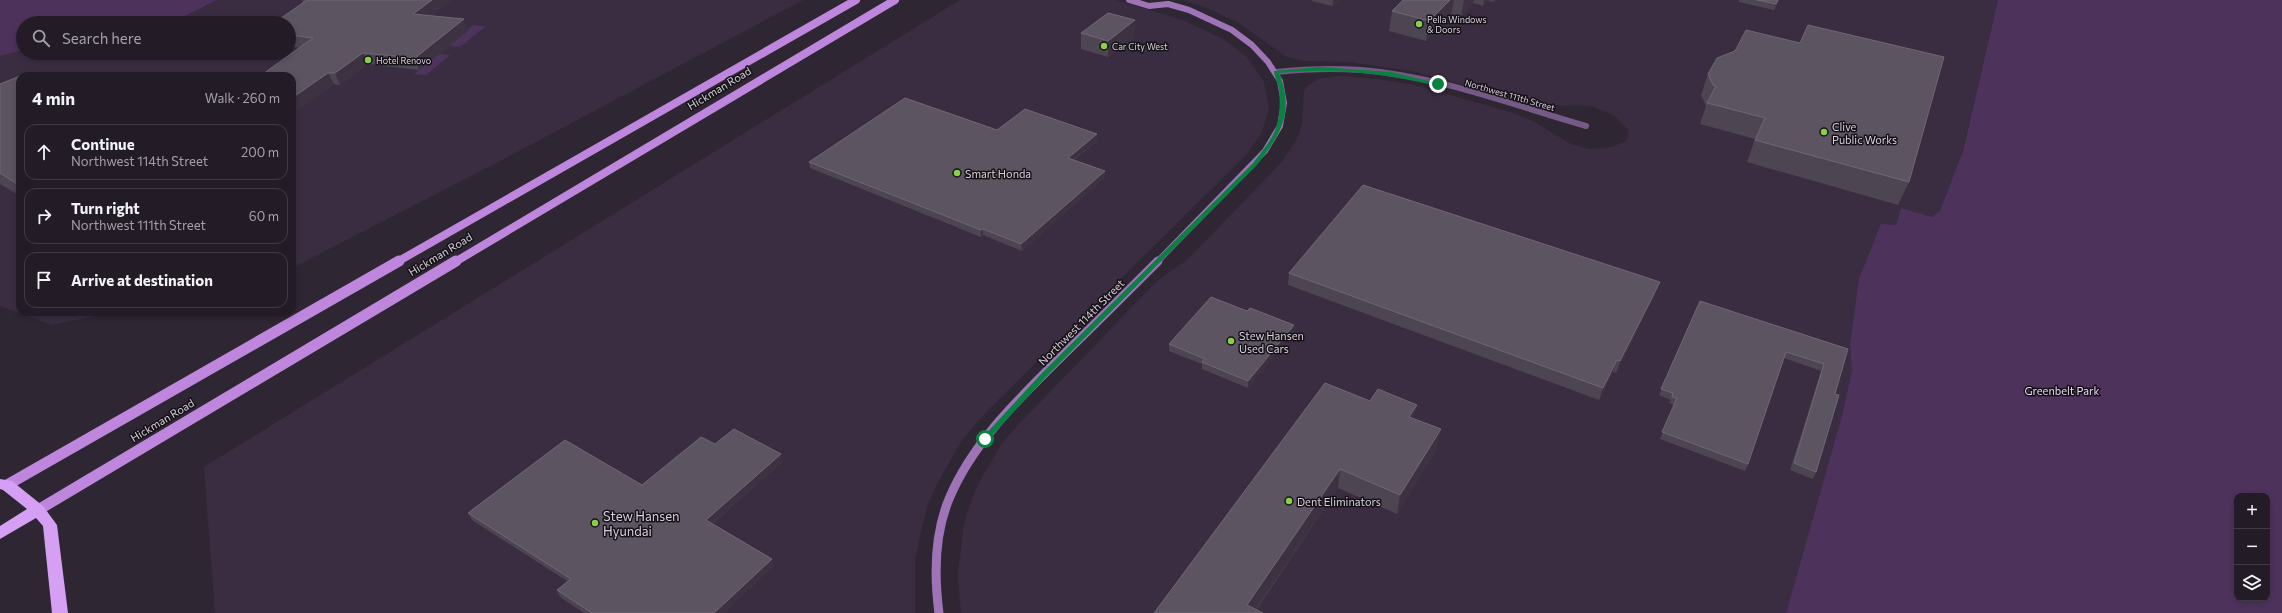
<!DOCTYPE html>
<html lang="en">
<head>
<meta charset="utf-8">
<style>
  :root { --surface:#231c27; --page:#2b252f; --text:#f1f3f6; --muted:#a3a1a7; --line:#403a44 }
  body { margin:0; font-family:Commissioner,sans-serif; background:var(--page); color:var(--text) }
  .controls { position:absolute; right:12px; bottom:12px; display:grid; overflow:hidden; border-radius:8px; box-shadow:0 2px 6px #0003 }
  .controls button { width:36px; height:36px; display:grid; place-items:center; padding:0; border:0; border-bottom:1px solid var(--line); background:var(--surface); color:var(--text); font:20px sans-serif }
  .stop { position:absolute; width:12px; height:12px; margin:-9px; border:3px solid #0b8043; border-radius:50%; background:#fff }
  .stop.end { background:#0b8043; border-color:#fff; box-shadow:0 1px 4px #0008 }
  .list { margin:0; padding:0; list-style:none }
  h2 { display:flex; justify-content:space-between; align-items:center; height:52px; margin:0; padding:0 16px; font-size:17px }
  h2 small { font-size:13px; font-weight:400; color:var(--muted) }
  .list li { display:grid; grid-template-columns:26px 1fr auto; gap:12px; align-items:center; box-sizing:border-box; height:56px; margin:0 8px 8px; padding:0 8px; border:1px solid var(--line); border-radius:12px }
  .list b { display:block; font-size:15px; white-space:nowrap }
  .list p { margin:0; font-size:13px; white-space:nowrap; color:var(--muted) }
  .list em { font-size:13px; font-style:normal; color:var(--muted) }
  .icon { flex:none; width:22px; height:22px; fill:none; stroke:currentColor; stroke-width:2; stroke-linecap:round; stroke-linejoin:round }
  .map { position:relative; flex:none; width:2282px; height:613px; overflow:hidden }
  .search { position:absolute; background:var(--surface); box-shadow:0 2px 6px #0003; left:16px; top:16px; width:280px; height:44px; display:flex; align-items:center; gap:10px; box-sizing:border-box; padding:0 14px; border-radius:22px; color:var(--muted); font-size:15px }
  .panel { position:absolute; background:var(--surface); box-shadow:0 2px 6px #0003; left:16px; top:72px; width:280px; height:244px; border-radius:12px }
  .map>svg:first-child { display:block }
</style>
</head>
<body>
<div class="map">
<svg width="2282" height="613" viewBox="0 0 2282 613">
  <rect width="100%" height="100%" fill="#2f2634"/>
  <path fill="#3a2d41" d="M217,0H803L502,160L292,268V76H20V312H115L52,325L0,306V56L23,50V53H289V23H171Z
    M960,0H1116L1183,20L1223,39L1247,57L1264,82L1269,110L1261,134L1246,155L987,411L962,440L937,484L928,504L922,527L915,560V613H215L204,467Z
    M1182,0H1998L1946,221L1901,208L1786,613H961L958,574L964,524L971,501L981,479L1002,443L1018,425L1158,280L1186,261L1280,164L1296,141L1302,124L1304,90L1310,84L1319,79L1339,76L1377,79L1414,85L1514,113L1536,123L1571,144L1589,149L1612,147L1626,141L1628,136V130L1615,116L1591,106L1539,105L1412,71L1350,62L1303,61L1287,57L1239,23L1207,8Z"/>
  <path fill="#4d335b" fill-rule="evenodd" d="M0,0H217L171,23H23V50L0,56Z
    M1998,0H2282V613H1786L1843,412L1852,370L1850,345L1859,279L1881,224L1896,225L1901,208L1932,217L1940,211L1963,151ZM2237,496H2267V598H2237Z
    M473,25L486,26L460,47L449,46Z
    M439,54L450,55L426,75L414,74Z"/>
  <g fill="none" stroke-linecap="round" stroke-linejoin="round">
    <path stroke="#745a84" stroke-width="6" d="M1276,72C1304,69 1333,68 1361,70C1438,76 1513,105 1586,126"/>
    <path stroke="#9e74b6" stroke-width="6" d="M1129,0L1149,6L1168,4L1189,10L1232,30L1252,45L1268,62L1280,81L1284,103L1280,126L1265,151L1157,262"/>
    <path stroke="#9e74b6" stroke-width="9" d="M939,613C934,575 934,535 949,499C973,441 1021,397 1065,353C1096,323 1127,292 1158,261"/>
    <path stroke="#be87dd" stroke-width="8" d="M397,262L856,0
      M455,262L895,0"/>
    <path stroke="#be87dd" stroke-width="11" d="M7,485L399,261
      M38,510L456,261"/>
    <path fill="#d5a0f3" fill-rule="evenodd" d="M0,479L12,481L43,506L57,525L68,613H52L43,526L36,518L0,539V526L27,509L3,490L0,489Z"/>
  </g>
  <path fill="#4e4553" d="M302,0H451L430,16L468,31L419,70L368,64L340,85L334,84L296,111H292V76L300,48L289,46V23L303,2Z
    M1312,0H1339L1332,6L1312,1Z
    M1403,0H1495L1493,2L1487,0L1483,6L1473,3L1461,17L1451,15L1426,41L1389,31L1392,11Z
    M1739,0H1779L1774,10L1739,2Z
    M1081,33L1135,37L1108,57L1081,49Z
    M1708,74L1909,182L1898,205L1747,162L1755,139L1700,124L1706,106L1701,95Z
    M20,76V196L0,184V84Z
    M1098,140L1074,160L1105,171V177L1022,251L983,235L981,237L810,168L809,162Z
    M1289,273L1655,294L1616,373L1613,372L1599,400L1288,285Z
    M1700,301L1848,349L1835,394L1816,472L1813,479L1790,470L1821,371L1784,358L1748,464L1745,471L1660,439L1674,405L1669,403L1671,400L1659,395Z
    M1247,311L1294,325L1293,332L1248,388L1202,369V364L1169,351V344Z
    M1325,383L1414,419L1437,448L1397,514L1338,488L1256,610L1154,613Z
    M715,444L783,461L712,524L774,565L724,613H584L560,597L557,590L567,581L472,520L468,513L642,485Z"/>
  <path fill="#3c3241" d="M432,0H451L418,26L413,14Z
    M1333,0H1339L1332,6Z
    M1450,0H1454L1451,15L1426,41L1429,21Z
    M1464,0H1474L1473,3L1461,17Z
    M1484,0H1487L1483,6Z
    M1778,0H1779L1774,10L1776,4Z
    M464,19L468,31L419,70L415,58Z
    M1135,20V37L1108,57V41Z
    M363,53L368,64L340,85L335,73Z
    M328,73L334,84L296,111L292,103V98Z
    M1097,134L1098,140L1068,164V158Z
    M1105,171V177L1022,251L1021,244Z
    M983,229V235L981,237V230Z
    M1660,282L1655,294L1616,373L1620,361Z
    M1294,325L1293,332L1248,388V381Z
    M1617,360L1613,372L1599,400L1603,388Z
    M1417,405L1413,424L1409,417Z
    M1441,429L1437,448L1397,514L1400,495Z
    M781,454L783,461L708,527L706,520Z
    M1340,469L1338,488L1253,613L1247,605Z
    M772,559L774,565L724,613H714Z"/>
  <path fill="#5d5462" stroke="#706775" d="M307,0H432L413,14L464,19L415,58L363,53L335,73H328L292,98V76H260L313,38L289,35V23H274Z
    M1403,0H1450L1429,21L1392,11Z
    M1757,0H1778L1776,4Z
    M1108,13L1135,20L1108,41L1081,33Z
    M1808,25L1944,57L1909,182L1755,140L1765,118L1707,103L1716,86L1713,85L1708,74L1717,58L1735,51L1746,30L1800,43Z
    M26,74L30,76H21Z
    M20,76V101H19L20,102V186L0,173V84Z
    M905,98L997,130L1025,109L1097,134L1068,158L1105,171L1021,244L983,229L981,230L809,162Z
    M1363,185L1660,282L1620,361L1617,360L1603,388L1289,273Z
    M1211,297L1247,311L1250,308L1294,325L1248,381L1202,362L1205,359L1169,344Z
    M1700,301L1848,349L1835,394L1839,395L1816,472L1794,463L1824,364L1786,352L1748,464L1662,432L1677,398L1672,397L1673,393L1661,389Z
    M1325,383L1370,401L1378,389L1417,405L1409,417L1441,429L1400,495L1340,469L1247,605L1263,613H1154Z
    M734,429L781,454L706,520L772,559L714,613H592L557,590L571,579L468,513L565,440L642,485L701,437L715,444Z"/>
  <path fill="#0b8043" d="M1320,67L1391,72L1441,84L1438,86C1381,73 1337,68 1279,73C1295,112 1281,135 1256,166L1046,377L987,441H982V438L1041,374L1253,163C1275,135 1282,126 1279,89C1278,82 1274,77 1274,71Z"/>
  <g fill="#89cf49" stroke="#151117" stroke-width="1.5">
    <circle cx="1419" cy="24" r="4"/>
    <circle cx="1104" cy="46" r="4"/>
    <circle cx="368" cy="60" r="4"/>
    <circle cx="1824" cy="132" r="4"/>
    <circle cx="957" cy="173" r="4"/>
    <circle cx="1231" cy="341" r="4"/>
    <circle cx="1289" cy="501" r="4"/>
    <circle cx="595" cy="523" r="4"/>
  </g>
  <g text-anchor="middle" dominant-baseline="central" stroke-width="3" stroke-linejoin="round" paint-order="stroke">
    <g font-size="9" fill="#d7d1db" stroke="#151117" text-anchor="start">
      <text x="1427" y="19">Pella Windows<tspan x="1427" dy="10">&amp; Doors</tspan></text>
      <text x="1112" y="46">Car City West</text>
      <text x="376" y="60">Hotel Renovo</text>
    </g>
    <g font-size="9" fill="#d7d1db" stroke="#151117">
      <text transform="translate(1510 95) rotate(16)">Northwest 111th Street</text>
    </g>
    <g font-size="11" fill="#d7d1db" stroke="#151117">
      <text transform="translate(719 88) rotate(-31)">Hickman Road</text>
      <text transform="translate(440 254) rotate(-31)">Hickman Road</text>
      <text transform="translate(1081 322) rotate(-45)">Northwest 114th Street</text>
      <text transform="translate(162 420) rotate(-31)">Hickman Road</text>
    </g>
    <g font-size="11" fill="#d7d1db" stroke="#151117" text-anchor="start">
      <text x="1832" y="126">Clive<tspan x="1832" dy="13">Public Works</tspan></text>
      <text x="965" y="173">Smart Honda</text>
      <text x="1239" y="335">Stew Hansen<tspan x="1239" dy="13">Used Cars</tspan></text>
      <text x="1297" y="501">Dent Eliminators</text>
    </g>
    <g font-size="11" fill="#ecd7f9" stroke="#151117">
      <text x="2062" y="390">Greenbelt Park</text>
    </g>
    <g font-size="13" fill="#d7d1db" stroke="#151117" text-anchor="start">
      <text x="603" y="516">Stew Hansen<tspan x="603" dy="15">Hyundai</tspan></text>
    </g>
  </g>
</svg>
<div class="controls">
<button>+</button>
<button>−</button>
<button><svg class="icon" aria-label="layers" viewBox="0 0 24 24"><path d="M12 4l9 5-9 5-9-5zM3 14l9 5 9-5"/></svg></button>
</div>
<div class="stop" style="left:985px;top:439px"></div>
<div class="stop end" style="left:1438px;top:84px"></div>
<div class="search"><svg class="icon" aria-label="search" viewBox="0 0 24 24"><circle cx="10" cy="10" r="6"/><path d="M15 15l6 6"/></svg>Search here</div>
<section class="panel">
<h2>4 min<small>Walk · 260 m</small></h2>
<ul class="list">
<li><svg class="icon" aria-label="ahead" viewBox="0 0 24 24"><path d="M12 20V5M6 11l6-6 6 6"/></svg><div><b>Continue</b><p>Northwest 114th Street</p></div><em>200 m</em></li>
<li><svg class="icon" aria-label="right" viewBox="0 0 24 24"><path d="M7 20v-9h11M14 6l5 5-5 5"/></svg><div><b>Turn right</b><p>Northwest 111th Street</p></div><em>60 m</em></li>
<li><svg class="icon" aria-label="arrive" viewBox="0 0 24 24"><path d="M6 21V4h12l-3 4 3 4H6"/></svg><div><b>Arrive at destination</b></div></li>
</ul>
</section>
</div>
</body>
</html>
